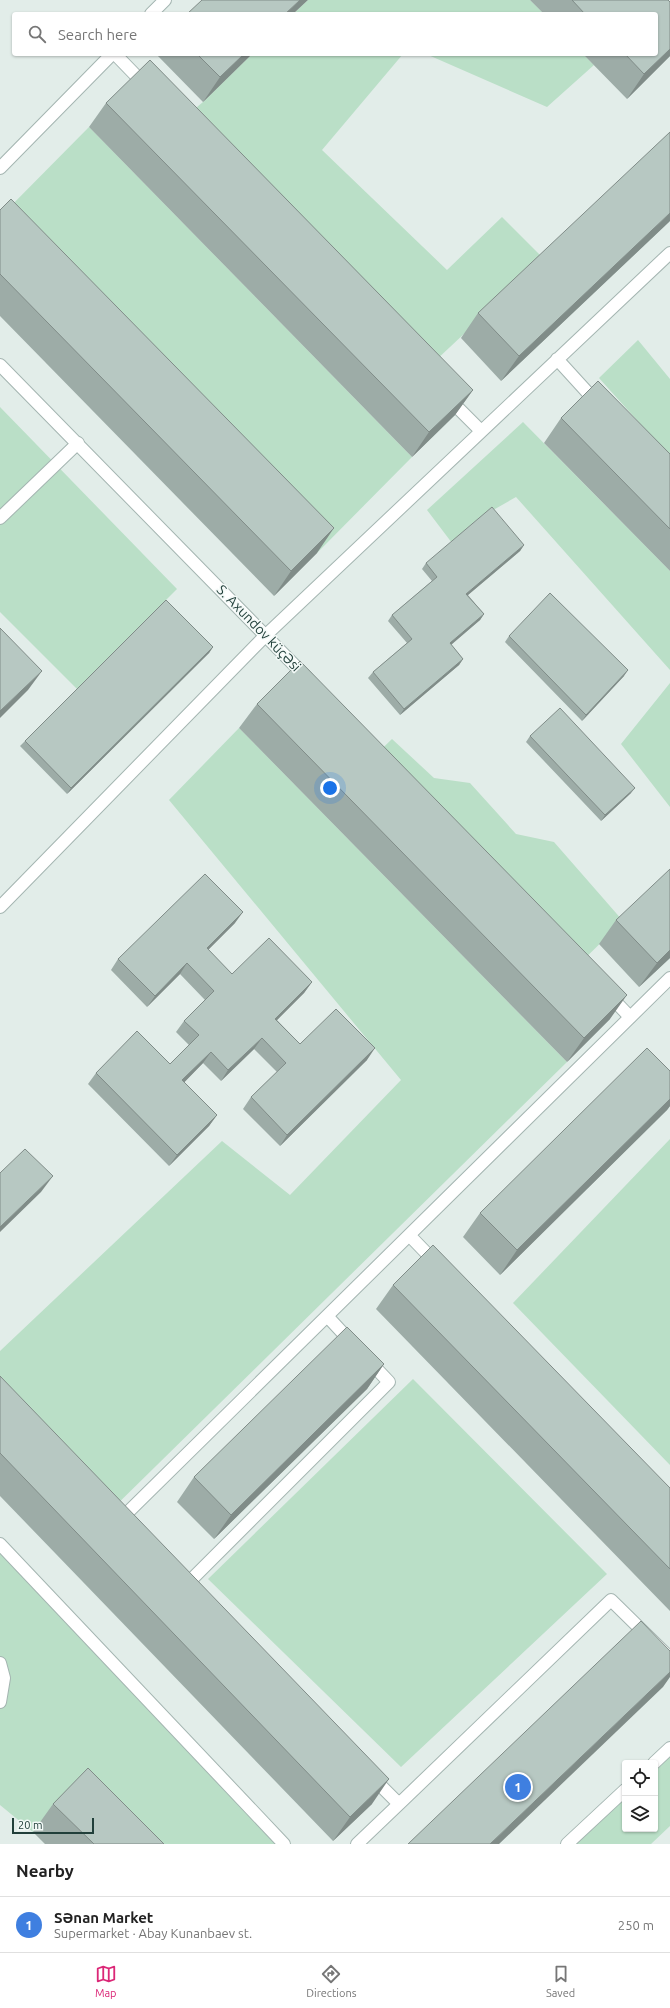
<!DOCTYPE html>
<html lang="en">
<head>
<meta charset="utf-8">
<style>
  :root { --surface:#fff; --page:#f2f2f2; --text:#222; --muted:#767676; --line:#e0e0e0; --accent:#db2777 }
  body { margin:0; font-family:Ubuntu,sans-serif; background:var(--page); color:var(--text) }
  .controls { position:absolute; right:12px; bottom:12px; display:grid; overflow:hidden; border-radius:4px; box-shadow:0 1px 3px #0004 }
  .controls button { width:36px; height:36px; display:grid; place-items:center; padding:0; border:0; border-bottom:1px solid var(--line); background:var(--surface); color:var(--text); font:20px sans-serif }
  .scale { position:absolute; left:12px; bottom:10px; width:82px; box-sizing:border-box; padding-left:4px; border:2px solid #213f3a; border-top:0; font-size:11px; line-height:14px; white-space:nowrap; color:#213f3a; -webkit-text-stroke:3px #f3f9f7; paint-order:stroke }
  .you { position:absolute; left:330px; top:788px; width:14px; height:14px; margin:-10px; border:3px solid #fff; border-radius:50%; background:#1a73e8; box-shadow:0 0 0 6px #1a73e833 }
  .badge { display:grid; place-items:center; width:26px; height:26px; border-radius:50%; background:var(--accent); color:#fff; font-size:13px; font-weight:700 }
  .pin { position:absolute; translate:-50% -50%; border:2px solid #fff; box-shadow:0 1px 4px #0006 }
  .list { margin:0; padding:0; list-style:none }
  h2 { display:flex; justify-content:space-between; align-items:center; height:52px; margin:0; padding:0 16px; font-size:17px }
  h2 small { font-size:13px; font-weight:400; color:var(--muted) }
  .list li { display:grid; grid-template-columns:26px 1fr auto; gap:12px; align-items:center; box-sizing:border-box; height:56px; padding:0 16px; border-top:1px solid var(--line) }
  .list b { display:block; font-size:15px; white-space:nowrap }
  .list p { margin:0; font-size:13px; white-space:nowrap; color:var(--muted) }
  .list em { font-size:13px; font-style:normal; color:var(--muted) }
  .icon { flex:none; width:22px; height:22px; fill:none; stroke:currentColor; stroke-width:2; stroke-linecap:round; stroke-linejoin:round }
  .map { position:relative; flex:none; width:670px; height:1844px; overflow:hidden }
  .search { position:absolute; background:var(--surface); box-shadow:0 1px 3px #0004; left:12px; right:12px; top:12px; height:44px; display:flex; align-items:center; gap:10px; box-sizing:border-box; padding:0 14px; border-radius:4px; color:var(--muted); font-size:15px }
  .sheet { height:108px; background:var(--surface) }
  nav { display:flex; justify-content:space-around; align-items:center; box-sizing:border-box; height:56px; border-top:1px solid var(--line); background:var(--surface); font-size:11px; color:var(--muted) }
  nav a { display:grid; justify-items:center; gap:2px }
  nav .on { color:var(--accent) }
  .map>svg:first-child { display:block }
</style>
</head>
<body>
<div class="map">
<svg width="670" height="1844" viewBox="0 0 670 1844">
  <rect width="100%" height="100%" fill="#e2ede9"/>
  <path fill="#badfc7" d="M308,0H530L544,14H293Z
    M252,54H403L322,150L447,270L502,217L544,259L418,377L173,127L203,102Z
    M426,54H583L594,65L547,107Z
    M89,127L412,457L317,553L0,217Z
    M638,340L670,379V457L599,378Z
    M0,407L177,589L77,689L0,612Z
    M523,422L670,571V670L516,497L488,513L452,543L427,510Z
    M670,683V807L621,744Z
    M239,728L567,1062L99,1522L0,1419V1351L222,1141L290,1195L401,1080L169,800Z
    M392,739L434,778L470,783L516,834L554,842L623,921L567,976L363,767Z
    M670,1139V1465L513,1303Z
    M413,1379L607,1574L401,1767L208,1579Z
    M0,1544L284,1844H116L33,1832L0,1805Z
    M670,1754V1826L651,1844H575L625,1797V1829H655V1768Z"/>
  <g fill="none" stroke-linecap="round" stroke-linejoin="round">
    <defs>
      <path id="service" d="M115,54L146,86
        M557,359L598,404
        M448,398L481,431
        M0,518L78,443
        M0,907L266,635L670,253
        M409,1235L437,1264
        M327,1316L352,1343
        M118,1517L121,1519L670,978
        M0,1544L284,1844
        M185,1586L389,1382L369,1361
        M0,1663L4,1678L0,1702
        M399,1804L611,1600L670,1658
        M357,1844L399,1804L371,1776"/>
      <path id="minor" d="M151,14L165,0
        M0,168L112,54
        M0,365L306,677
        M608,994L630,1017"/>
      <path id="tertiary" d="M654,1763L670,1748
        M567,1844L625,1790"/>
    </defs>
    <use href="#service" stroke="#a4b5b1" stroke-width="14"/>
    <use href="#minor" stroke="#a4b5b1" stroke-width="14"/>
    <use href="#tertiary" stroke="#a4b5b1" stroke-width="14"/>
    <use href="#service" stroke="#fff" stroke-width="12"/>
    <use href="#minor" stroke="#fff" stroke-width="12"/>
    <use href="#tertiary" stroke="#fff" stroke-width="12"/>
  </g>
  <path fill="#9daca7" d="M530,0H668L670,56L627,99L583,54H656V14H544Z
    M156,54H252L203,102Z
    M106,103L473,390L455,415L412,457L89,127Z
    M0,210L317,553L274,596L0,316Z
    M670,221L501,381L461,338L478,313Z
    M561,418L670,454V571L544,443Z
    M524,545L520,551L468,595L484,614L480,620L451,645L463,659L459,665L400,715L368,678L373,672L407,643L388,621L392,615L432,581L422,569L426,563Z
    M509,636L624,676L582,721L505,642Z
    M213,647L209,653L67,794L20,746L25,741Z
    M257,704L610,1019L567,1062L239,728Z
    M530,736L631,793L601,821L526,742Z
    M616,920L670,958L639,987L599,944Z
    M235,923L208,950L232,974L312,982L304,993L277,1020L300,1044L367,1060L280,1146L243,1109L251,1097L277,1072L254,1049L221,1081L203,1063L184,1082L217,1115L209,1126L169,1166L88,1084L96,1073L170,1064L189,1045L176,1032L184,1021L205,1000L180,974L147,1007L111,970L118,959Z
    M670,1071V1106L667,1110L500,1275L463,1237L480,1213Z
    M393,1285L670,1488V1611L376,1309Z
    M384,1364L367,1389L214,1539L177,1502L194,1477Z
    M0,1376L372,1804L333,1841L0,1496Z
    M53,1804L164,1844H45L33,1832Z"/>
  <path fill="#808c88" d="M300,0H308L293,14H285Z
    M670,49V56L627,99L644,74Z
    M244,54H252L203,102L220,77Z
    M670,213V221L501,381L519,356Z
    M473,390L455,415L412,457L429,432Z
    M334,528L317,553L274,596L291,571Z
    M524,545L520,551L462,600L466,594Z
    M484,614L480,620L446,649L450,643Z
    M213,647L209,653L67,794L71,788Z
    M463,659L459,665L400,715L404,709Z
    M628,670L624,676L582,721L586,715Z
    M42,671L28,690L0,718V711Z
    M635,788L631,793L601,821L605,815Z
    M243,912L235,923L199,959L207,948Z
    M670,950V958L639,987L657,963Z
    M187,963L180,974L147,1007L155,996Z
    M312,982L304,993L267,1030L275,1019Z
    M627,995L610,1019L567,1062L584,1038Z
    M262,1038L254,1049L221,1081L228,1070Z
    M375,1048L367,1060L280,1146L287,1135Z
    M211,1052L203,1063L175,1092L182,1080Z
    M670,1099V1106L667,1110L500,1275L517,1250Z
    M217,1115L209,1126L169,1166L177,1155Z
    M53,1176L41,1192L0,1232V1227Z
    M384,1364L367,1389L214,1539L231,1515Z
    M670,1672V1677L663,1687L499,1844H490Z
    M389,1779L372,1804L333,1841L350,1817Z"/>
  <path fill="#b7c8c2" stroke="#808c88" d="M202,0H300L285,14H187Z
    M572,0H668L670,2V49L644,74L625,54H656V14H585Z
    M197,54H244L220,77Z
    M150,60L473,390L429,432L106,103Z
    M670,132V213L519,356L478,313Z
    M11,199L334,528L291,571L0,274V210Z
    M598,381L670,454V529L561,418Z
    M492,507L524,545L466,594L484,614L450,643L463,659L404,709L373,672L412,639L392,615L437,577L426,563Z
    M550,593L628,670L586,715L509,636Z
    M166,600L213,647L71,788L25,741Z
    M0,628L42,671L0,711Z
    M300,661L627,995L584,1038L257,704Z
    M560,708L635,788L605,815L530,736Z
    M670,869V950L657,963L616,920Z
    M205,874L243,912L207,948L232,974L269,938L312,982L275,1019L300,1044L336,1009L375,1048L287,1135L251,1097L286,1063L262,1038L228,1070L211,1052L182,1080L217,1115L177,1155L96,1073L137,1031L170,1064L199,1035L184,1021L214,991L187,963L155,996L118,959Z
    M647,1048L670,1071V1099L517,1250L480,1213Z
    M25,1149L53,1176L0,1227V1173Z
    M433,1245L670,1488V1569L393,1285Z
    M347,1327L384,1364L231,1515L194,1477Z
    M0,1376L389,1779L350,1817L0,1453Z
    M641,1621L670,1651V1672L490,1844H408Z
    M88,1768L164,1844H94L53,1804Z"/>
  <g text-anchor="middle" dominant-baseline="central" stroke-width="3" stroke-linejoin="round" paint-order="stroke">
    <g font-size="14" fill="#213f3a" stroke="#f3f9f7">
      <text transform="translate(259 628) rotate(46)">S. Axundov küçəsi</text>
    </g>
  </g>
</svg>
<div class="controls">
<button><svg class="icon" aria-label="locate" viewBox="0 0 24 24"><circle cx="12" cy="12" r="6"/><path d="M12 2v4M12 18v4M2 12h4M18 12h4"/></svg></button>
<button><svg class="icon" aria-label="layers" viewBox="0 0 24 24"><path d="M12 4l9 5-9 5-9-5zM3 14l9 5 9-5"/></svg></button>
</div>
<div class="scale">20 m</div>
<div class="you"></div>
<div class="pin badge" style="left:518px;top:1787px;background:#3f7fe0">1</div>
<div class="search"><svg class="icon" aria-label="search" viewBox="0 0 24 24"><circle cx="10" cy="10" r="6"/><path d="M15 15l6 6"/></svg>Search here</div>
</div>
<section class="sheet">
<h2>Nearby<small></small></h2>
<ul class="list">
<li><span class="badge" style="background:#3f7fe0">1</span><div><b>Sənan Market</b><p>Supermarket · Abay Kunanbaev st.</p></div><em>250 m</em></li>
</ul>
</section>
<nav>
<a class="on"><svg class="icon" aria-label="map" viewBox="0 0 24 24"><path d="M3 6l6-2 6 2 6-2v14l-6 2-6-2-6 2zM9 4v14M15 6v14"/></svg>Map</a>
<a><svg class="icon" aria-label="directions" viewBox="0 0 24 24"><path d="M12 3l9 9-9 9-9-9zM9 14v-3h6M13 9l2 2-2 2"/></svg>Directions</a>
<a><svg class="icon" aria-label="saved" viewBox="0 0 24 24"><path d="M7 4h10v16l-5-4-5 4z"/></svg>Saved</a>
</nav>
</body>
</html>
